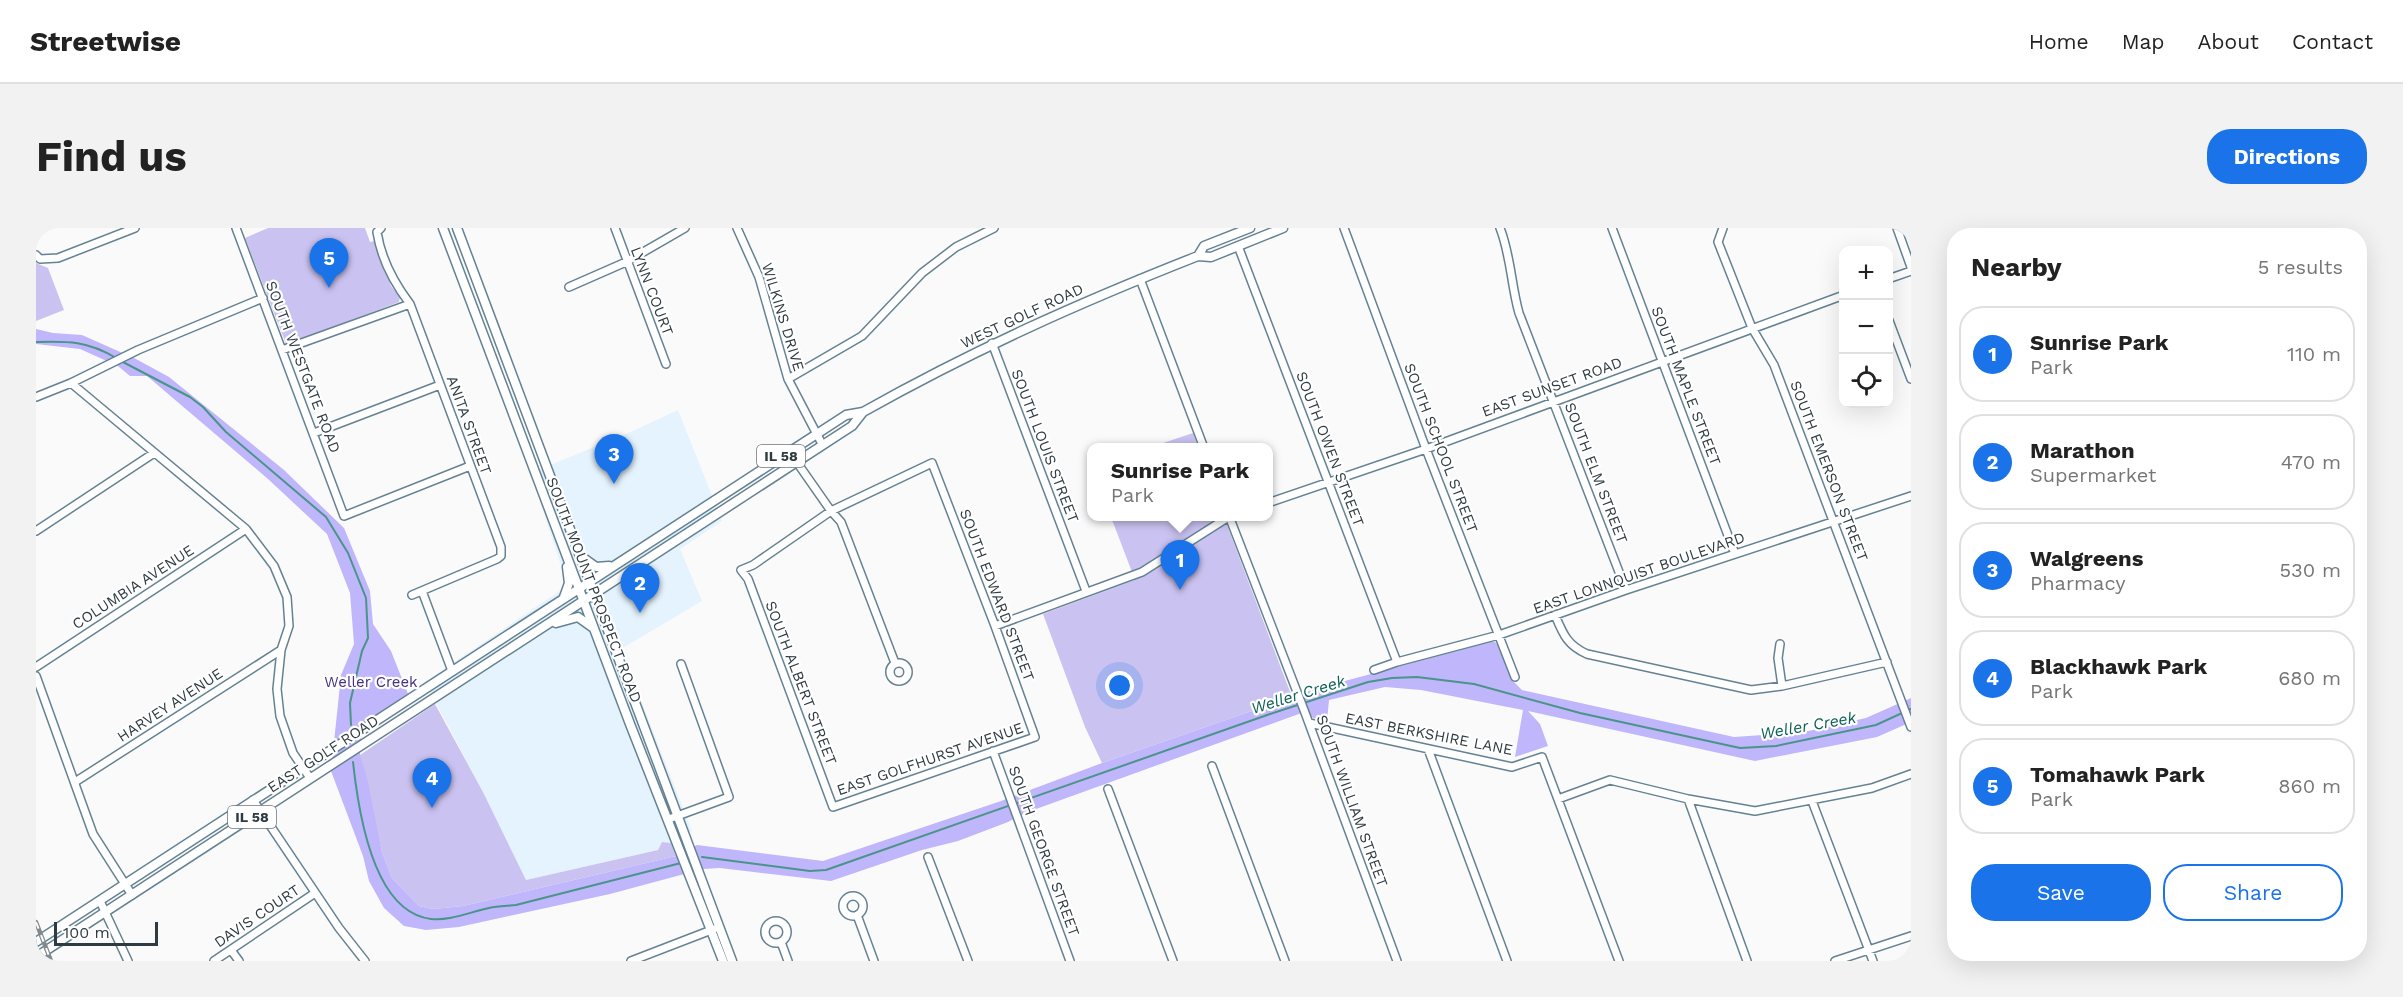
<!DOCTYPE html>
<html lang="en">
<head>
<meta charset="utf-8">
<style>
  body { margin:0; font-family:"Work Sans",sans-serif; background:#f2f2f2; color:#222 }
  .controls { position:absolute; right:18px; top:18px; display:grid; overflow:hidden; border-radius:12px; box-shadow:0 6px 24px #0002 }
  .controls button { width:54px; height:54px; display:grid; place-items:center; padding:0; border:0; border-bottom:2px solid #e0e0e0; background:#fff; color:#222; font:30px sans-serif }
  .scale { position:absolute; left:18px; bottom:15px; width:104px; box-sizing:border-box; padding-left:6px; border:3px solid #2e3b42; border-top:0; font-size:16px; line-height:21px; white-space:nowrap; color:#2e3b42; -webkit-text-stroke:4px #fff; paint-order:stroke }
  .you { position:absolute; left:1084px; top:458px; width:21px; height:21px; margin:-15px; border:4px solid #fff; border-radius:50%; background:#1a73e8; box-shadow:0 0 0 9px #1a73e833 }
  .badge { display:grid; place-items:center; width:39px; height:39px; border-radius:50%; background:#1a73e8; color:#fff; font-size:20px; font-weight:700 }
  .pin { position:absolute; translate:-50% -50px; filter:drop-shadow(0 2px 3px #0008) }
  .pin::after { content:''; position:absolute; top:32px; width:21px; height:18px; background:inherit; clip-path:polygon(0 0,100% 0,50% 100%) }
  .popup { position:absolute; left:1051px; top:215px; width:186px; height:78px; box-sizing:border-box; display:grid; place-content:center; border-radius:12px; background:#fff; filter:drop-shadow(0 2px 4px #0005); font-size:20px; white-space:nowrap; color:#767676 }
  .popup b { font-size:22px; color:#222 }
  .popup::after { content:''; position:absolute; left:50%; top:100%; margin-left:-12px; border:12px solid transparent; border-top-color:#fff }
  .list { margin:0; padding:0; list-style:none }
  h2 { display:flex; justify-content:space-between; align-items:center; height:78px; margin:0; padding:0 24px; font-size:26px }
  h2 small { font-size:20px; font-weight:400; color:#767676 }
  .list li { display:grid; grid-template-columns:39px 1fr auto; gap:18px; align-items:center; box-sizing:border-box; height:96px; margin:0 12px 12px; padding:0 12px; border:2px solid #e0e0e0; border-radius:24px }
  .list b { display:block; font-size:22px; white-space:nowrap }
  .list p { margin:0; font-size:20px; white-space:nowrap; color:#767676 }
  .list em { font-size:20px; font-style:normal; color:#767676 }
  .actions { display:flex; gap:12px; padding:18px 24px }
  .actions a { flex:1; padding:14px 0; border:2px solid #1a73e8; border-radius:24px; text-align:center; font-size:21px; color:#1a73e8 }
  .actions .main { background:#1a73e8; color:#fff }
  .icon { flex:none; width:33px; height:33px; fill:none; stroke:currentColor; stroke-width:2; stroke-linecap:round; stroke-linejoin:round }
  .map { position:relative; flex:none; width:1875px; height:733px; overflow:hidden; border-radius:24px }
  header { display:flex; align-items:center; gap:36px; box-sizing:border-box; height:84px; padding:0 30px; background:#fff; border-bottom:2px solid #e0e0e0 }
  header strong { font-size:28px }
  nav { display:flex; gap:33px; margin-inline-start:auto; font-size:21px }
  .intro { display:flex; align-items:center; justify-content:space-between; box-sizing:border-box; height:144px; padding:0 36px }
  h1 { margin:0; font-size:42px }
  .button { padding:15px 27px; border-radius:24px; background:#1a73e8; color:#fff; font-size:21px; font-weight:700 }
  main { display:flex; gap:36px; padding:0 36px }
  aside { flex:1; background:#fff; border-radius:24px; box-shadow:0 6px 24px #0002 }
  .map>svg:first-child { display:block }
</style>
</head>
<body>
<header>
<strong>Streetwise</strong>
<nav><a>Home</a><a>Map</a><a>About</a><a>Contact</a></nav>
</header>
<div class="intro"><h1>Find us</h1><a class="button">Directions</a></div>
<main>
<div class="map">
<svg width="1875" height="733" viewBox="0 0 1875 733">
  <rect width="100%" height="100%" fill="#fafafa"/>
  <!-- built -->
  <path fill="#e4f3fd" d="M642 182 686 293 644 321 666 373 585 421 656 603 635 615 626 614 622 622 490 652 447 564 389 454 528 360 529 350 495 245 597 203Z"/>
  <!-- green -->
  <path fill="#cac3f2" d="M232 0H329L334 14 338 13 355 58 364 69 363 74 255 115 250 116 209 10Z
    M0 35 12 40 28 82 0 93Z
    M1157 205 1162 219H1115Z
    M1075 289H1188L1256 469 1066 535 1049 499 1007 386 1099 352Z
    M399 476 447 564 490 652 622 622 626 614 635 615 640 628 427 678 397 681 383 678 356 650 346 624 324 527Z"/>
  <!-- forest -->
  <path fill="#c0b6fb" d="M0 101 17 105 46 107 100 131 133 149 248 242 308 300 334 363 337 396 355 423 372 466 326 496 324 526 332 554 346 624 356 650 383 678 397 681 427 678 640 628 661 617 787 633 965 573 1066 535 1279 461 1454 414H1459L1462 417 1477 453 1486 462 1698 509 1768 504 1830 490 1875 470V494L1841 509 1719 533 1492 483 1504 496 1512 518 1479 529 1487 482 1385 462 1349 459 1293 472 1291 493 1277 490 1271 483 989 585 972 594 922 613 886 622 795 653 684 640 667 641 574 666 423 699 390 702 368 698 348 680 333 653 327 628 295 543 305 447 318 416 314 365 291 306 232 251 111 148H94L82 138 44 121 0 116Z"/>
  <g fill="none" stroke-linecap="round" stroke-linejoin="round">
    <!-- stream -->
    <path stroke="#4a9489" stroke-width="2" d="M0 114C32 113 52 113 80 130
      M85 133 154 169 167 179 190 204 290 289 312 325 330 370 332 410 326 423 314 475 315 497
      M317 534C322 581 336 684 395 691 414 693 434 684 453 680 462 678 471 678 480 677L645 635
      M666 629 774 643 790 642 1234 486 1332 454 1356 450 1381 449 1438 456 1544 485 1704 520 1740 518 1840 497 1875 481"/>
    <!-- minor casing -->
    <g stroke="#658293" stroke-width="10">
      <path id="minor" d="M200 0 308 288 434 238
        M345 0 341 4C345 30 358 55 374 76L465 319V328L461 331 376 367
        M579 0 630 136
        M701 0 723 49 752 151 786 216
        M1308 0 1390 221 1479 449
        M1464 0C1475 28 1475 57 1483 85L1590 362
        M1576 0 1699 326
        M1687 0 1682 14 1716 100 1738 137 1875 499
        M1861 0 1875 39
        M1202 18 1361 434
        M0 27 4 31 22 30 99 0
        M1104 51 1168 220
        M1852 51 1875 43
        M533 59 590 34 649 0
        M1852 90 1875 151
        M956 115 1050 363
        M246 122 374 76
        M752 151 826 108 886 45 920 19 958 0
        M35 155 210 301 238 338 251 369 253 398 245 422 241 461 244 488 257 525 274 550
        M0 169 35 155 102 122 227 70
        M278 205 404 157
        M753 223 795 283 805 294 859 435
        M896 235 959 398 999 509 797 579 712 351 705 342 717 337 795 283Z
        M1232 275 1390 221 1808 67
        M1193 288 1268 482 1361 733
        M0 303 118 225
        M386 363 416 443
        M1519 387C1527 406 1531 417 1551 426L1715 462 1746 458 1851 434
        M959 398 1106 344 1194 288
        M1744 416 1742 430 1746 458
        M854 444a9 9 0 1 1 18 0a9 9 0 1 1-18 0Z
        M0 439 210 301
        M1338 442 1361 434 1463 407 1590 362 1875 268
        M0 448 57 606 96 667
        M1273 495 1476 539 1506 529 1583 733
        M1392 521 1471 733
        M957 523 1034 733
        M1176 538 1249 733
        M39 554 245 422
        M1072 561 1137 733
        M1522 571 1574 552 1652 571 1719 583 1836 560 1875 546
        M1652 571 1711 733
        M217 572 303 700 329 733
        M1776 573 1837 733
        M633 591 693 569 645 436
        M892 629 932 733
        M807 678a10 10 0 1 1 20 0a10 10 0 1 1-20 0Z
        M64 673 92 733
        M821 687 838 733
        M729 704a11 11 0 1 1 22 0a11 11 0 1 1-22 0Z
        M745 714 752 733
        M195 722 203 733
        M178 733 279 665
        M595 733 678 701
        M1799 733 1875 708"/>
    </g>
    <!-- major casing -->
    <g stroke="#658293" stroke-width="11">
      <path id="major" d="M407 0 594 496 687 733
        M421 0 696 733
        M1162 28 1168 18 1214 0
        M546 329 560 339 573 338
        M528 369 533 355 531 339
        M520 395 542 389 556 399
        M0 714 810 187 827 184C937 122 1045 74 1162 28L1175 29 1247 0
        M0 729 816 198 827 184"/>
    </g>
    <!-- minor -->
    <use href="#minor" stroke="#fff" stroke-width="7"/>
    <!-- major -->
    <use href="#major" stroke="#fff" stroke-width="8"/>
    <!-- rail casing -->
    <g stroke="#828a8e" stroke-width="4.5">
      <path id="rail" d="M0 694 15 733"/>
    </g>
    <!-- rail -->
    <use href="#rail" stroke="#fff" stroke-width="2" stroke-dasharray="7" stroke-linecap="butt"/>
  </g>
  <g text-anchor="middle" stroke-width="4.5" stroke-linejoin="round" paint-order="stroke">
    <!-- shield labels -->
    <g fill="#fff" stroke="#6d767b" stroke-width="1.5">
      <rect x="721" y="217" width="48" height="22" rx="4.5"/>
      <rect x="192" y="578" width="48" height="22" rx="4.5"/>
    </g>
    <g font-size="14" font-weight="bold" fill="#2e3b42">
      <text x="745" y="233">IL 58</text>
      <text x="216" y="594">IL 58</text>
    </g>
    <!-- street labels -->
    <g font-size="15" fill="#2e3b42" stroke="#fff">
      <text transform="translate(616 63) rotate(69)" y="5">LYNN COURT</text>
      <text transform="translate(986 88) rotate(-25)" y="5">WEST GOLF ROAD</text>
      <text transform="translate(747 89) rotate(73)" y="5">WILKINS DRIVE</text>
      <text transform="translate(267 139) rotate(69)" y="5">SOUTH WESTGATE ROAD</text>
      <text transform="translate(1650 158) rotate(69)" y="5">SOUTH MAPLE STREET</text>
      <text transform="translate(1516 159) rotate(-20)" y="5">EAST SUNSET ROAD</text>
      <text transform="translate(433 197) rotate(70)" y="5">ANITA STREET</text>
      <text transform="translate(1009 218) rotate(69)" y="5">SOUTH LOUIS STREET</text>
      <text transform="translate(1405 220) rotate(69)" y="5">SOUTH SCHOOL STREET</text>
      <text transform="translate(1294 221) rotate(69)" y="5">SOUTH OWEN STREET</text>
      <text transform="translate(1793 243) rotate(69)" y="5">SOUTH EMERSON STREET</text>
      <text transform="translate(1560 245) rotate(69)" y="5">SOUTH ELM STREET</text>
      <text transform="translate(1603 345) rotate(-19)" y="5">EAST LONNQUIST BOULEVARD</text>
      <text transform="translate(97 359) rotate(-33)" y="5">COLUMBIA AVENUE</text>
      <text transform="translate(558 362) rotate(69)" y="5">SOUTH MOUNT PROSPECT ROAD</text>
      <text transform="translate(961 367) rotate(69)" y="5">SOUTH EDWARD STREET</text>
      <text transform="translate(765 455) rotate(69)" y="5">SOUTH ALBERT STREET</text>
      <text transform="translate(134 477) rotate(-33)" y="5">HARVEY AVENUE</text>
      <text transform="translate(1393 506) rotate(11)" y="5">EAST BERKSHIRE LANE</text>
      <text transform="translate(287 526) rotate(-33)" y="5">EAST GOLF ROAD</text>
      <text transform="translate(894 531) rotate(-19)" y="5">EAST GOLFHURST AVENUE</text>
      <text transform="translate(1316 573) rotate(70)" y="5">SOUTH WILLIAM STREET</text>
      <text transform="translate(1008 623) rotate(70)" y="5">SOUTH GEORGE STREET</text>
      <text transform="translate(221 688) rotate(-34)" y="5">DAVIS COURT</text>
    </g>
    <!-- park labels -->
    <g font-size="15" fill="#44307f" stroke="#fff">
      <text x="335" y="459">Weller Creek</text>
    </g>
    <!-- water labels -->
    <g font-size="16" font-style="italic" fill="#0c6154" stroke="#fff">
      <text transform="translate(1262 466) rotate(-17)" y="6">Weller Creek</text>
      <text transform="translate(1772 497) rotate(-10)" y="6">Weller Creek</text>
    </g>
  </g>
</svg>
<div class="controls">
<button>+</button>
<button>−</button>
<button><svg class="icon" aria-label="locate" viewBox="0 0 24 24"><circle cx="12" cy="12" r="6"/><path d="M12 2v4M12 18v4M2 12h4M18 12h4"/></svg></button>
</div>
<div class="scale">100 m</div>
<div class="you"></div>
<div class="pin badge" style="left:1144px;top:362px">1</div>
<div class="popup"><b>Sunrise Park</b>Park</div>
<div class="pin badge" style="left:604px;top:385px">2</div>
<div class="pin badge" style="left:578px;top:256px">3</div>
<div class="pin badge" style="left:396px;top:580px">4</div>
<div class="pin badge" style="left:293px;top:60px">5</div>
</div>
<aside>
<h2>Nearby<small>5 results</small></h2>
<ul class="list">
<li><span class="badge">1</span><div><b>Sunrise Park</b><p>Park</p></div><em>110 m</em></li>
<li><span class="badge">2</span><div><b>Marathon</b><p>Supermarket</p></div><em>470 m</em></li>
<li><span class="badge">3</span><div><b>Walgreens</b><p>Pharmacy</p></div><em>530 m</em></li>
<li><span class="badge">4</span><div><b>Blackhawk Park</b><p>Park</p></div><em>680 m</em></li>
<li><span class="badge">5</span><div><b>Tomahawk Park</b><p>Park</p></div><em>860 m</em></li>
</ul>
<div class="actions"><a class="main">Save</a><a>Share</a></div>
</aside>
</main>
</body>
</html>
